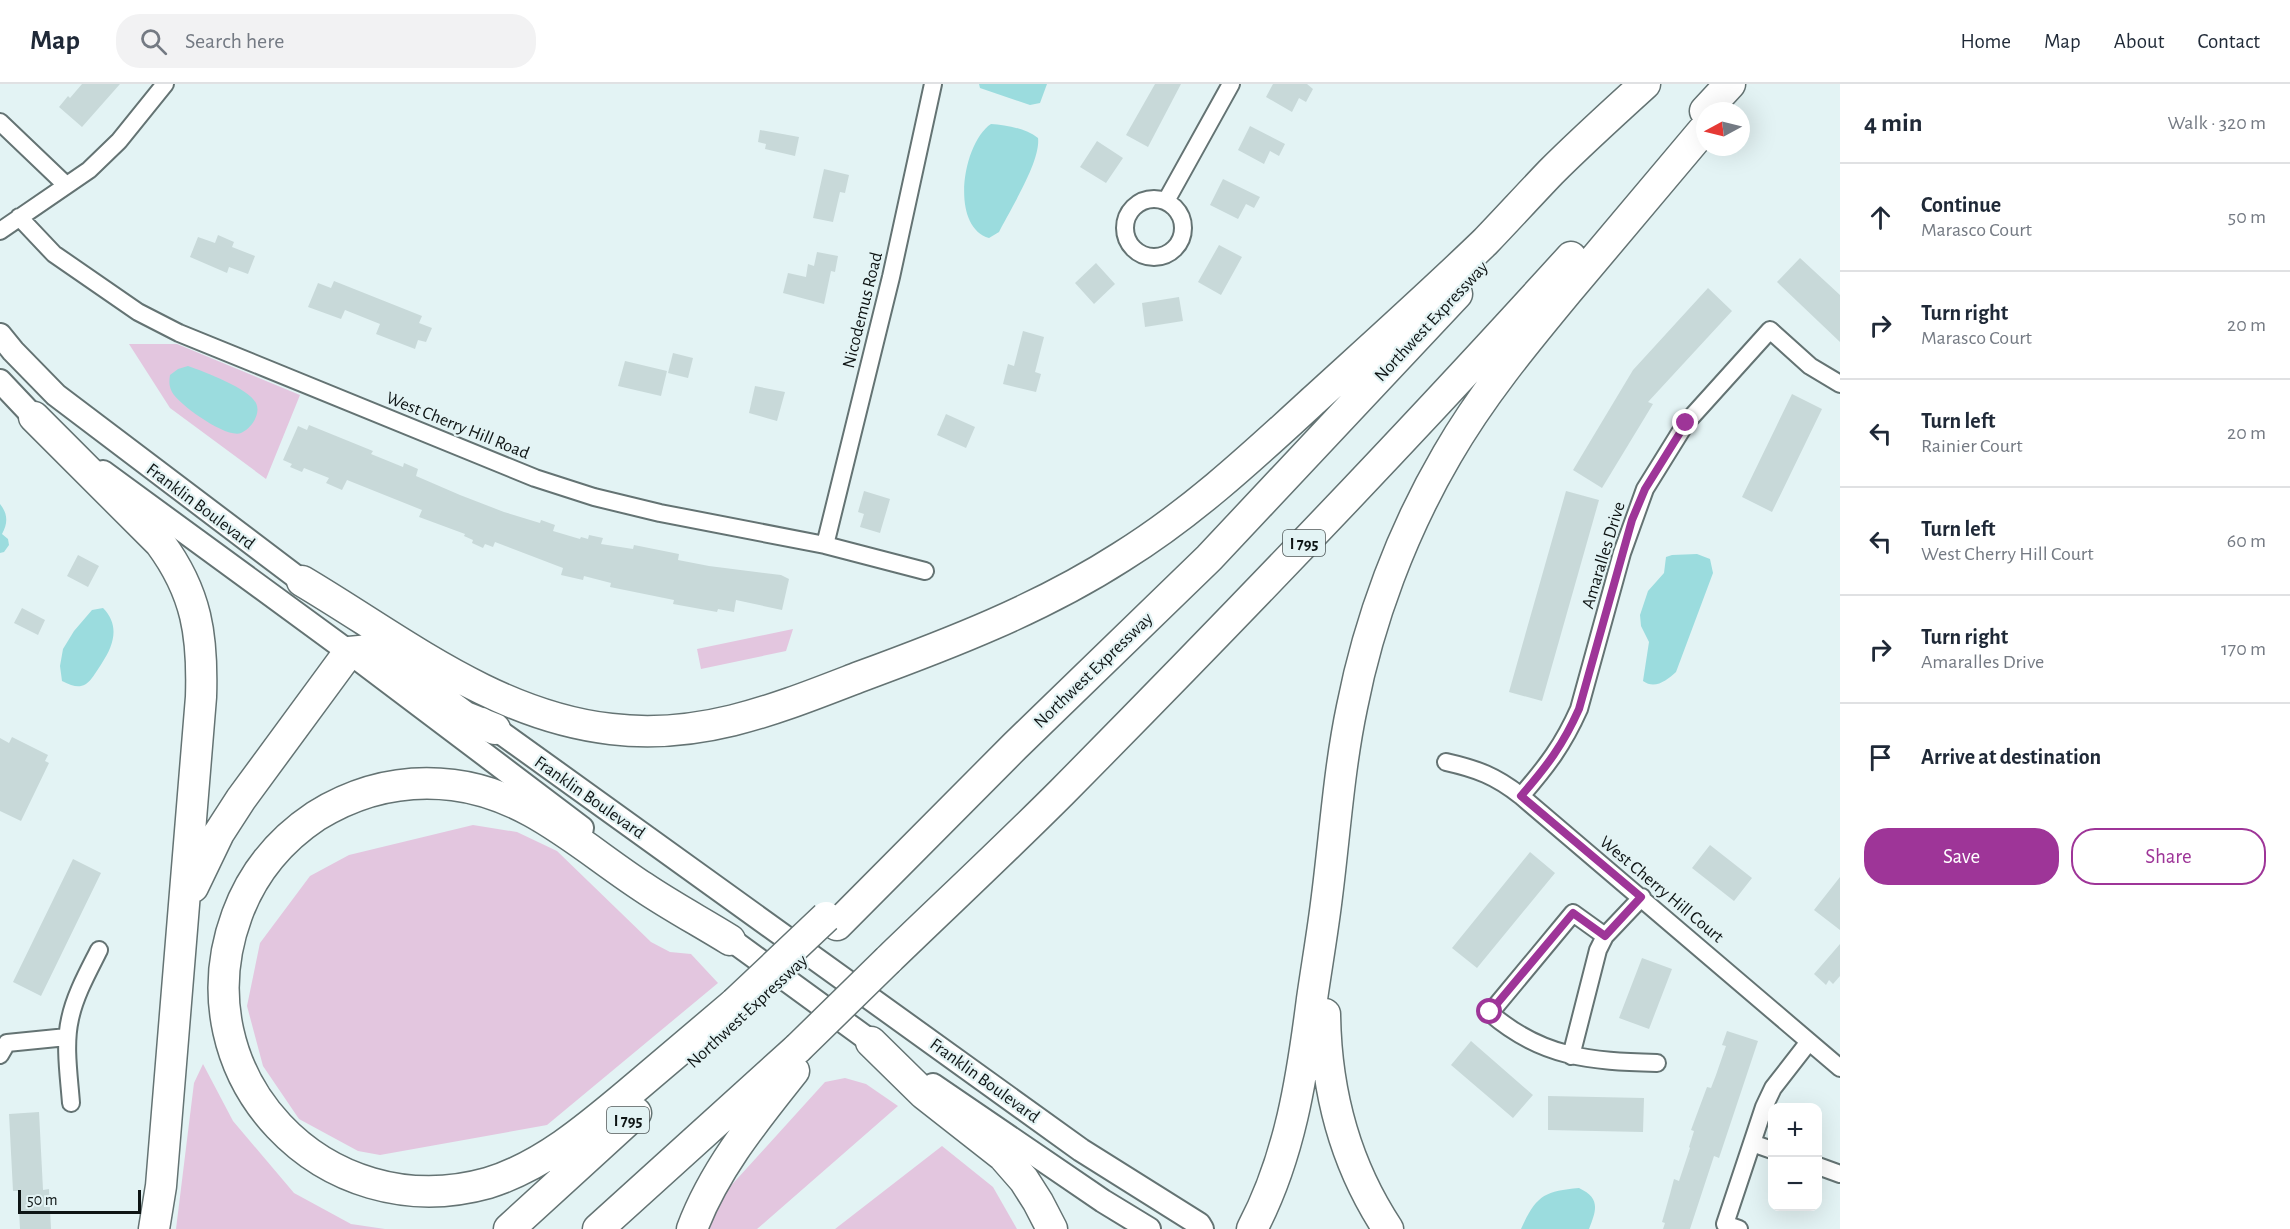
<!DOCTYPE html>
<html lang="en">
<head>
<meta charset="utf-8">
<style>
  body { margin:0; font-family:"Alegreya Sans",sans-serif; background:#f2f2f3; color:#1f2937 }
  .controls { position:absolute; right:18px; bottom:18px; display:grid; overflow:hidden; border-radius:12px; box-shadow:0 6px 24px #0002 }
  .controls button { width:54px; height:54px; display:grid; place-items:center; padding:0; border:0; border-bottom:2px solid #e0e1e3; background:#fff; color:#1f2937; font:30px sans-serif }
  .compass { position:absolute; left:1696px; top:18px; width:54px; height:54px; border-radius:50%; background:#fff; box-shadow:0 6px 24px #0002; rotate:263deg }
  .scale { position:absolute; left:18px; bottom:15px; width:123px; box-sizing:border-box; padding-left:6px; border:3px solid #0e1414; border-top:0; font-size:16px; line-height:21px; white-space:nowrap; color:#0e1414; -webkit-text-stroke:4px #e3f3f4; paint-order:stroke }
  .stop { position:absolute; width:18px; height:18px; margin:-14px; border:4px solid #9e3598; border-radius:50%; background:#fff }
  .stop.end { background:#9e3598; border-color:#fff; box-shadow:0 2px 6px #0008 }
  .list { margin:0; padding:0; list-style:none }
  h2 { display:flex; justify-content:space-between; align-items:center; height:78px; margin:0; padding:0 24px; font-size:26px }
  h2 small { font-size:20px; font-weight:400; color:#747a83 }
  .list li { display:grid; grid-template-columns:39px 1fr auto; gap:18px; align-items:center; box-sizing:border-box; height:108px; padding:0 24px; border-top:2px solid #e0e1e3 }
  .list b { display:block; font-size:22px; white-space:nowrap }
  .list p { margin:0; font-size:20px; white-space:nowrap; color:#747a83 }
  .list em { font-size:20px; font-style:normal; color:#747a83 }
  .actions { display:flex; gap:12px; padding:18px 24px }
  .actions a { flex:1; padding:14px 0; border:2px solid #9e3598; border-radius:24px; text-align:center; font-size:21px; color:#9e3598 }
  .actions .main { background:#9e3598; color:#fff }
  .icon { flex:none; width:33px; height:33px; fill:none; stroke:currentColor; stroke-width:2; stroke-linecap:round; stroke-linejoin:round }
  .map { position:relative; flex:none; width:1840px; height:1145px; overflow:hidden }
  header { display:flex; align-items:center; gap:36px; box-sizing:border-box; height:84px; padding:0 30px; background:#fff; border-bottom:2px solid #e0e1e3 }
  header strong { font-size:28px }
  nav { display:flex; gap:33px; margin-inline-start:auto; font-size:21px }
  .search { width:420px; height:54px; background:#f2f2f3; display:flex; align-items:center; gap:15px; box-sizing:border-box; padding:0 21px; border-radius:24px; color:#747a83; font-size:22px }
  main { display:flex }
  aside { flex:1; background:#fff }
  .map>svg:first-child { display:block }
</style>
</head>
<body>
<header>
<strong>Map</strong>
<div class="search"><svg class="icon" aria-label="search" viewBox="0 0 24 24"><circle cx="10" cy="10" r="6"/><path d="M15 15l6 6"/></svg>Search here</div>
<nav><a>Home</a><a>Map</a><a>About</a><a>Contact</a></nav>
</header>
<main>
<div class="map">
<svg width="1840" height="1145" viewBox="0 0 1840 1145">
  <rect width="100%" height="100%" fill="#e3f3f4"/>
  <!-- green -->
  <path fill="#e3c6df" d="M129 260H177L300 311 266 395 170 324Z
    M793 545 786 567 701 585 697 565Z
    M473 741 517 748 557 767 651 858 670 868 691 870 718 899 547 1041 380 1071 358 1067 299 1035 263 982 247 922 260 859 310 792 349 771Z
    M203 980 233 1037 294 1109 351 1140 385 1145H176L194 999Z
    M845 994 866 1000 898 1022 757 1145H708L727 1106 825 998Z
    M942 1062 993 1103 1017 1145H835Z"/>
  <!-- water -->
  <path fill="#9bdcde" d="M979 0H1047L1040 19 1030 21 980 4Z
    M991 40C1006 41 1025 44 1038 54 1041 77 1010 126 999 148L989 154C949 142 963 58 991 40Z
    M188 282C205 288 248 304 256 319 259 326 257 331 254 337 252 341 246 347 241 349 227 355 179 321 172 308 169 302 169 298 170 291L178 285Z
    M0 420C8 430 8 439 2 450L8 455 9 461 4 468 0 469Z
    M1697 470 1710 475 1713 489 1676 588C1667 596 1655 606 1643 597L1649 558 1641 542 1640 531 1648 507 1664 489 1666 473 1672 471Z
    M103 524C120 541 114 561 102 579 90 597 86 610 62 597L60 582 63 565 74 547 92 526Z
    M1579 1104C1600 1114 1597 1125 1589 1145H1521C1536 1112 1544 1107 1579 1104Z"/>
  <!-- building -->
  <path fill="#c8d9d9" d="M82 0H120L82 43 59 23 68 12 70 14Z
    M1155 0H1181L1148 63 1126 51Z
    M1273 0H1307L1313 5 1306 18 1299 14 1292 28 1266 13Z
    M1250 42 1285 60 1279 72 1270 67 1264 80 1238 66Z
    M760 46 799 53 795 72 765 65 766 60 758 58Z
    M1097 57 1123 74 1106 99 1080 83Z
    M824 85 849 91 845 109 840 108 833 138 813 134Z
    M1223 95 1260 113 1254 124 1246 120 1238 135 1210 121Z
    M218 151 234 158 232 163 255 172 248 190 229 183 227 189 190 173 198 153 215 159Z
    M1219 161 1242 173 1221 211 1198 198Z
    M817 168 838 172 835 188 831 187 824 220 783 209 788 189 806 193 808 180 814 182Z
    M1800 174 1840 211V258L1777 198Z
    M1096 179 1115 200 1094 220 1075 199Z
    M334 197 422 232 419 239 432 244 426 258 418 256 415 265 376 250 380 240 345 226 341 235 308 223 318 199 331 204Z
    M1708 204 1732 227 1648 318 1653 320 1602 404 1573 386 1633 286Z
    M1179 213 1183 237 1145 243 1142 219Z
    M1023 247 1044 253 1035 288 1041 290 1036 308 1003 300 1008 280 1014 282Z
    M673 269 693 274 688 294 668 289Z
    M625 277 667 287 661 312 618 302Z
    M755 302 785 308 777 337 749 329Z
    M1792 310 1822 325 1772 428 1742 413Z
    M946 330 975 343 966 364 937 351Z
    M309 341 373 367 371 370 403 383 404 379 418 385 416 392 460 411 504 428 540 439 541 436 555 441 553 447 580 455 581 453 588 455 589 451 603 454 601 460 633 465 634 461 679 470 678 476 709 482 781 491 789 495 782 526 736 516 734 528 718 525 717 528 673 520 674 516 610 503 611 499 584 492 583 496 561 491 563 484 495 458 493 463 485 460 483 464 472 459 473 456 464 452 465 450 419 433 422 426 347 396 342 406 326 399 329 394 304 384 302 388 290 383 292 380 283 376 298 342 307 346Z
    M864 407 890 415 880 449 860 443 864 430 858 428Z
    M1566 407 1599 416 1542 617 1509 608Z
    M78 471 99 482 88 503 67 492Z
    M22 524 45 536 38 551 14 539Z
    M12 653 48 671 45 677 49 679 21 737 0 727V654L9 659Z
    M1710 761 1752 794 1734 817 1692 784Z
    M1530 768 1555 789 1477 884 1452 864Z
    M73 775 101 789 41 912 13 898Z
    M1840 793V846L1814 826Z
    M1840 860V892L1833 900 1829 896 1826 901 1814 890Z
    M1642 874 1672 885 1649 945 1619 934Z
    M1727 947 1758 957 1719 1074 1714 1072 1690 1145H1663L1665 1139 1662 1138 1670 1110 1674 1095 1679 1097 1690 1064 1689 1063 1694 1047 1691 1046 1707 1003 1711 1004 1716 991 1726 962 1722 961Z
    M1471 957 1533 1011 1513 1034 1451 981Z
    M1548 1012 1644 1014 1643 1048 1548 1046Z
    M39 1028 43 1106 49 1105 51 1145H20L18 1107H13L9 1030Z"/>
  <g fill="none" stroke-linecap="round" stroke-linejoin="round">
    <!-- street casing -->
    <g stroke="#647373" stroke-width="20">
      <path id="street" d="M0 38 66 101
        M1125 144a29 29 0 1 1 58 0a29 29 0 1 1-58 0Z
        M1166 117 1231 0
        M19 133 54 170 138 228 179 249 248 277 535 394 594 413 660 429 825 461 925 487
        M0 147 89 86 119 57 165 0
        M825 461 891 193 933 0
        M1446 678C1477 685 1496 692 1521 712L1840 984
        M1521 712C1547 682 1563 661 1579 625L1622 469 1645 405 1686 339 1770 246 1810 282 1840 300
        M1605 852 1573 829 1490 929C1542 974 1590 977 1657 979
        M0 971 7 959 67 953
        M1571 972 1598 866 1605 852 1642 813
        M71 1019C69 992 64 961 70 935 75 911 88 888 99 866
        M1752 1059 1772 1066
        M1818 1082 1840 1090
        M1739 1145 1725 1140 1764 1023 1773 1004 1808 959"/>
    </g>
    <!-- secondary casing -->
    <g stroke="#647373" stroke-width="26">
      <path id="secondary" d="M0 251 13 267 56 311 315 507
        M0 297 34 333 47 343
        M103 388 349 568 582 744
        M482 635 1081 1066 1199 1140 1202 1145
        M719 847 884 967
        M933 1001 1103 1117 1149 1145"/>
    </g>
    <!-- highway casing -->
    <g stroke="#647373" stroke-width="33">
      <path id="highway" d="M1705 27 1730 0
        M34 333 160 459C197 509 203 552 201 613L161 1102 154 1145
        M302 497C400 555 494 632 611 645 701 656 776 625 859 593 949 560 1040 525 1121 473 1192 429 1253 372 1314 316 1371 264 1429 212 1485 158 1507 135 1529 111 1551 88 1581 58 1613 29 1645 0
        M193 803 219 749 241 715 349 568 370 566 382 572 465 633 495 645
        M837 841 1015 662 1209 474 1457 210
        M730 856C701 838 671 822 643 803 582 763 528 710 453 701 404 695 358 706 316 732 280 756 252 790 237 831 178 991 324 1145 488 1099 544 1082 592 1040 636 1003 669 975 702 947 735 919
        M888 876C946 820 1005 765 1062 708 1235 533 1406 355 1571 173
        M1325 930C1326 1007 1345 1080 1388 1145
        M871 958 924 1010 1003 1072 1024 1096 1038 1118 1052 1145
        M509 1145 636 1029
        M598 1145 798 964
        M692 1145C714 1086 755 1036 794 987
        M1252 1145C1290 1073 1302 994 1312 915 1317 880 1323 846 1327 812 1335 749 1339 685 1352 623 1369 536 1402 448 1447 371 1481 312 1524 260 1567 208 1613 153 1659 98 1705 44"/>
    </g>
    <!-- street -->
    <use href="#street" stroke="#fff" stroke-width="16"/>
    <!-- secondary -->
    <use href="#secondary" stroke="#fff" stroke-width="22"/>
    <!-- highway -->
    <use href="#highway" stroke="#fff" stroke-width="30"/>
    <!-- highway-bridge casing -->
    <g stroke="#647373" stroke-width="33" stroke-linecap="butt">
      <path id="highway-bridge" d="M735 919 826 833
        M798 964 888 876"/>
    </g>
    <!-- highway-bridge -->
    <use href="#highway-bridge" stroke="#fff" stroke-width="30"/>
  </g>
  <g fill="none" stroke-linecap="round" stroke-linejoin="round">
    <!-- route -->
    <path stroke="#9e3598" stroke-width="8" d="M1490 928 1573 829 1605 852 1641 813 1521 712C1547 682 1563 661 1579 625L1632 436 1645 405 1686 339"/>
  </g>
  <g text-anchor="middle" stroke-width="4.5" stroke-linejoin="round" paint-order="stroke">
    <!-- shield labels -->
    <g fill="#e3f3f4" stroke="#4e5757" stroke-width="1.5">
      <rect x="1283" y="446" width="42" height="26" rx="4.5"/>
      <rect x="607" y="1023" width="42" height="26" rx="4.5"/>
    </g>
    <g font-size="16" font-weight="bold" fill="#0e1414">
      <text x="1304" y="465">I 795</text>
      <text x="628" y="1042">I 795</text>
    </g>
    <!-- street labels -->
    <g font-size="18" fill="#0e1414" stroke="#e3f3f4">
      <text transform="translate(862 226) rotate(-76)" y="6">Nicodemus Road</text>
      <text transform="translate(1431 237) rotate(-47)" y="6">Northwest Expressway</text>
      <text transform="translate(458 341) rotate(22)" y="6">West Cherry Hill Road</text>
      <text transform="translate(201 422) rotate(37)" y="6">Franklin Boulevard</text>
      <text transform="translate(1603 471) rotate(-73)" y="6">Amaralles Drive</text>
      <text transform="translate(1093 586) rotate(-44)" y="6">Northwest Expressway</text>
      <text transform="translate(590 713) rotate(35)" y="6">Franklin Boulevard</text>
      <text transform="translate(1662 805) rotate(40)" y="6">West Cherry Hill Court</text>
      <text transform="translate(747 927) rotate(-43)" y="6">Northwest Expressway</text>
      <text transform="translate(985 996) rotate(36)" y="6">Franklin Boulevard</text>
    </g>
  </g>
</svg>
<div class="controls">
<button>+</button>
<button>−</button>
</div>
<svg class="compass" viewBox="-18 -18 36 36"><path d="M0-13l5 13h-10z" fill="#e53935"/><path d="M0 13l5-13h-10z" fill="#747a83"/></svg>
<div class="scale">50 m</div>
<div class="stop" style="left:1490px;top:928px"></div>
<div class="stop end" style="left:1686px;top:339px"></div>
</div>
<aside>
<h2>4 min<small>Walk · 320 m</small></h2>
<ul class="list">
<li><svg class="icon" aria-label="ahead" viewBox="0 0 24 24"><path d="M12 20V5M6 11l6-6 6 6"/></svg><div><b>Continue</b><p>Marasco Court</p></div><em>50 m</em></li>
<li><svg class="icon" aria-label="right" viewBox="0 0 24 24"><path d="M7 20v-9h11M14 6l5 5-5 5"/></svg><div><b>Turn right</b><p>Marasco Court</p></div><em>20 m</em></li>
<li><svg class="icon" aria-label="left" viewBox="0 0 24 24"><path d="M17 20v-9H6M10 6l-5 5 5 5"/></svg><div><b>Turn left</b><p>Rainier Court</p></div><em>20 m</em></li>
<li><svg class="icon" aria-label="left" viewBox="0 0 24 24"><path d="M17 20v-9H6M10 6l-5 5 5 5"/></svg><div><b>Turn left</b><p>West Cherry Hill Court</p></div><em>60 m</em></li>
<li><svg class="icon" aria-label="right" viewBox="0 0 24 24"><path d="M7 20v-9h11M14 6l5 5-5 5"/></svg><div><b>Turn right</b><p>Amaralles Drive</p></div><em>170 m</em></li>
<li><svg class="icon" aria-label="arrive" viewBox="0 0 24 24"><path d="M6 21V4h12l-3 4 3 4H6"/></svg><div><b>Arrive at destination</b></div></li>
</ul>
<div class="actions"><a class="main">Save</a><a>Share</a></div>
</aside>
</main>
</body>
</html>
